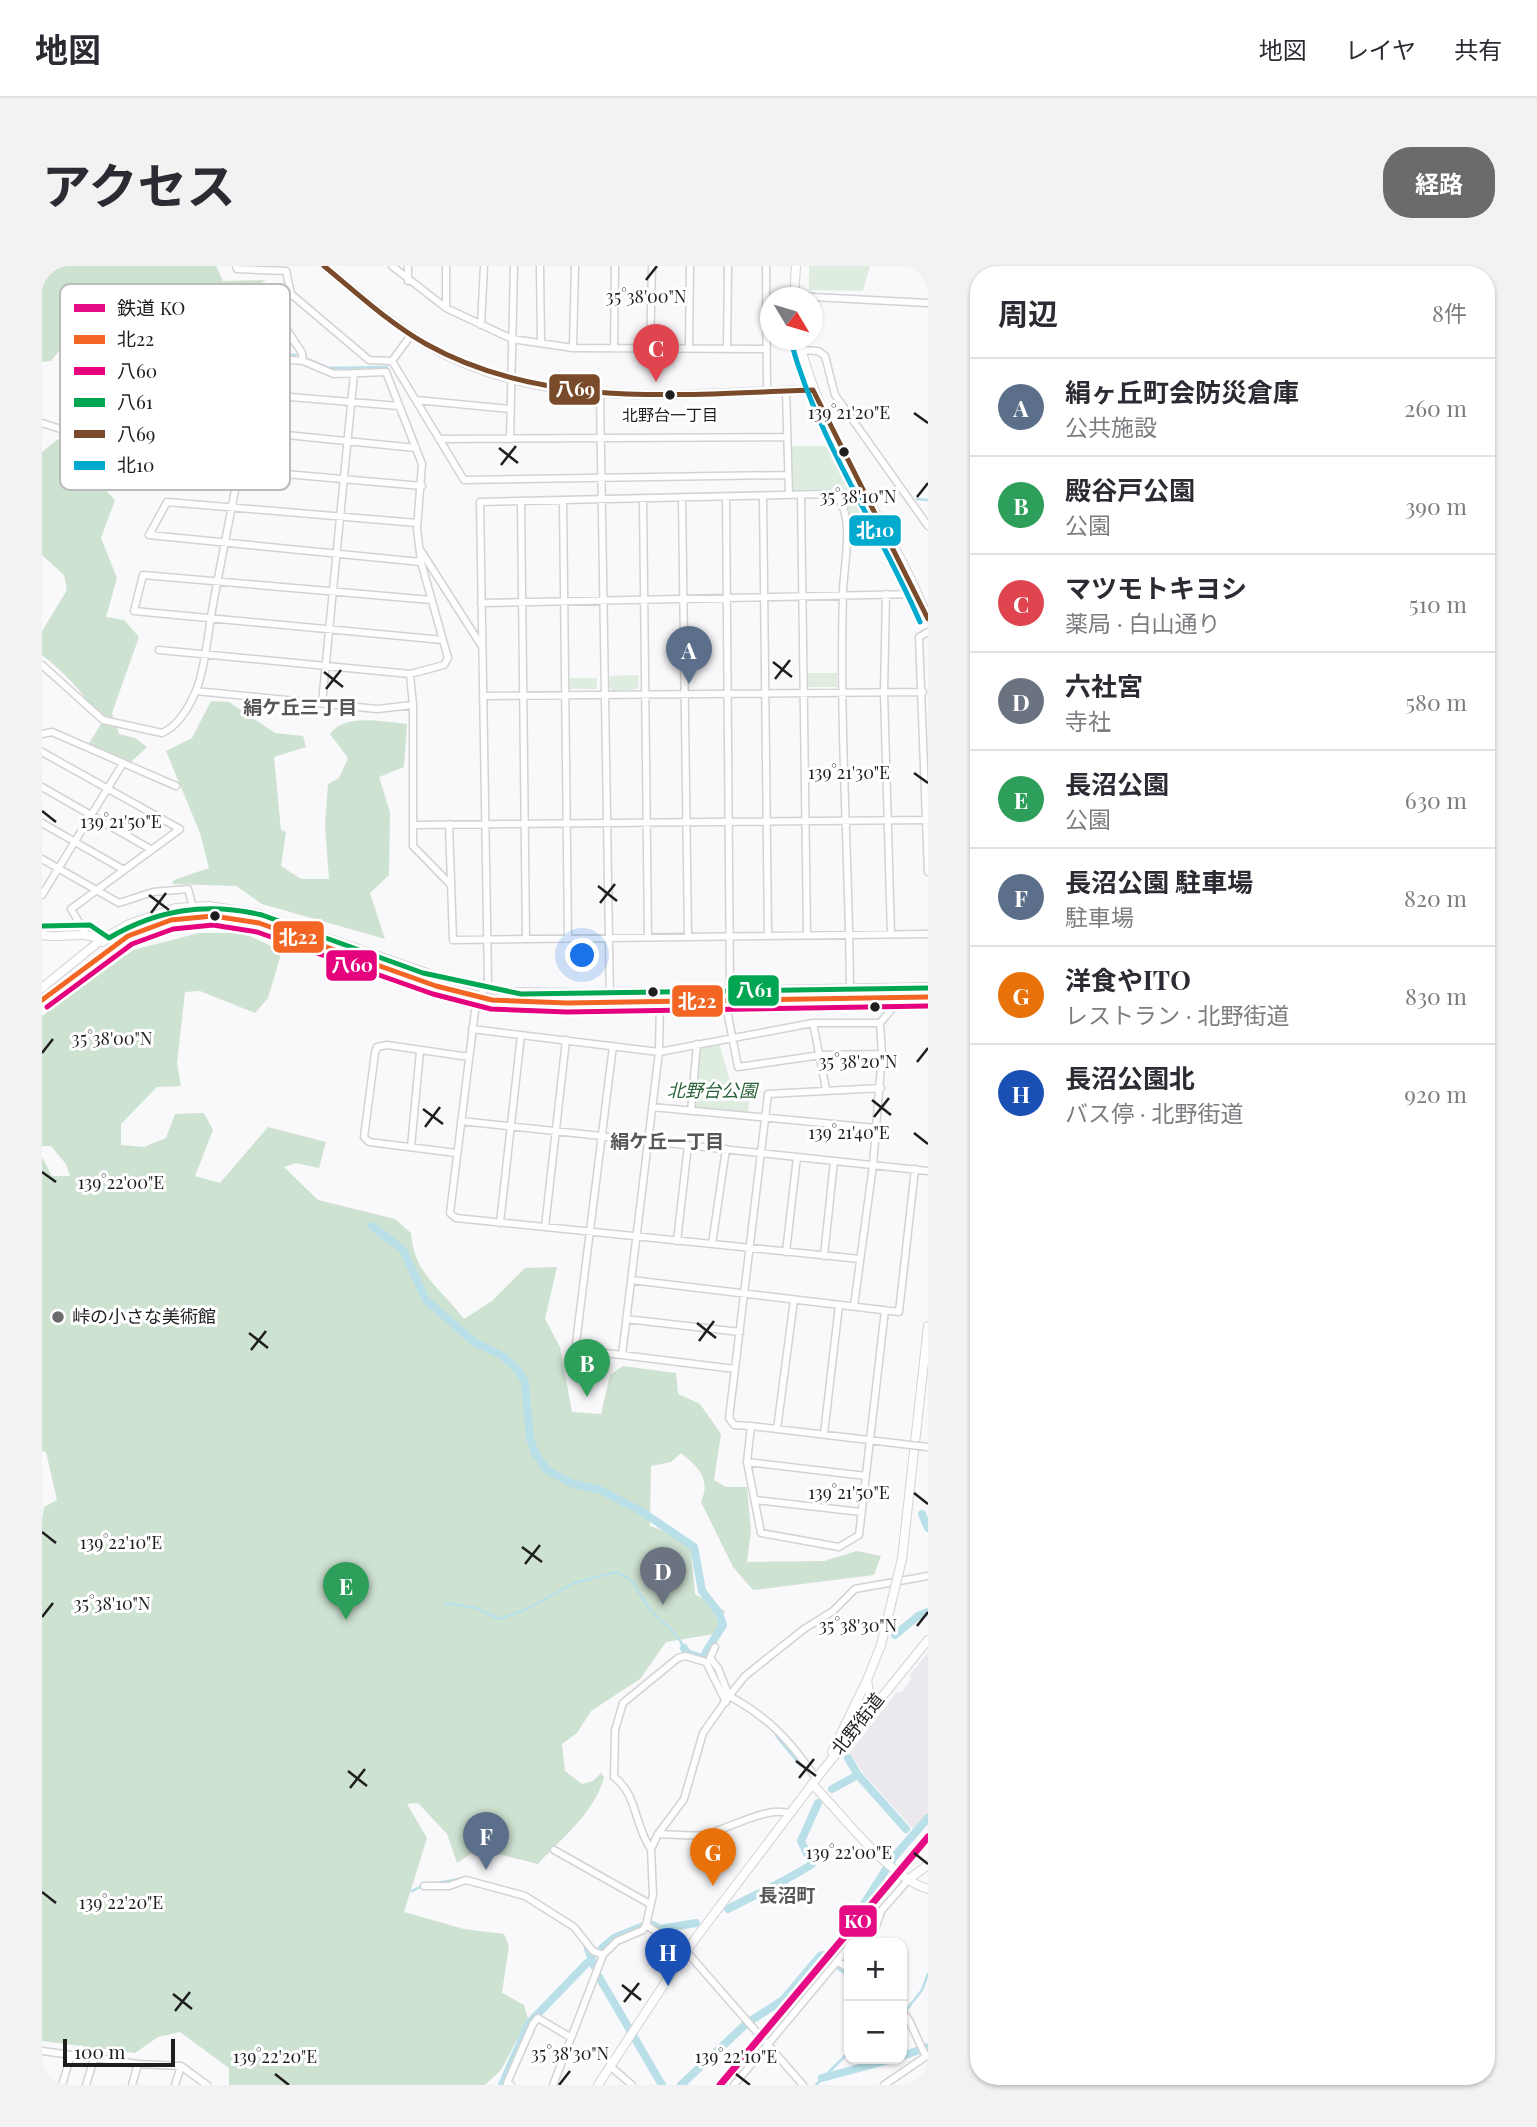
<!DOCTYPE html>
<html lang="ja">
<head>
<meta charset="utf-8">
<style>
  body { margin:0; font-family:"Playfair Display","Noto Sans JP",serif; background:#f2f2f3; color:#2b2b33 }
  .controls { position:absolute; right:21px; bottom:21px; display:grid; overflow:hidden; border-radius:14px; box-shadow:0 2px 5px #0004 }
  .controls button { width:63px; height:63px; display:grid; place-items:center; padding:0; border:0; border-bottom:2px solid #e1e1e2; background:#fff; color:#2b2b33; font:35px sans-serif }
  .compass { position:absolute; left:718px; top:21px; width:63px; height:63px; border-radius:50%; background:#fff; box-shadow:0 2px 5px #0004; rotate:128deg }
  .scale { position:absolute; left:21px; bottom:18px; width:112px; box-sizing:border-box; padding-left:7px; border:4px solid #1e1e1f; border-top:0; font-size:19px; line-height:24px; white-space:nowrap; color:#1e1e1f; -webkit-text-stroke:5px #fff; paint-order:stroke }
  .you { position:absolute; left:541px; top:690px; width:24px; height:24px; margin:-18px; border:5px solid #fff; border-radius:50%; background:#1a73e8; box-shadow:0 0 0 10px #1a73e833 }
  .badge { display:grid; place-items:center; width:46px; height:46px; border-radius:50%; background:#6b6a6c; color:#fff; font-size:23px; font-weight:700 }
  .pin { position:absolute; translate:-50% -58px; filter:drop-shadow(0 2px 4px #0008) }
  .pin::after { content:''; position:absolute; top:37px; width:24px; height:21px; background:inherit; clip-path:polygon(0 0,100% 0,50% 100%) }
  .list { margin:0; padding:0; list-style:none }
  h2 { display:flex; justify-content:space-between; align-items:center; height:91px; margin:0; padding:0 28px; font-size:30px }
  h2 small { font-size:23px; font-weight:400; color:#7c7c81 }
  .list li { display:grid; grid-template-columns:46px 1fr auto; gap:21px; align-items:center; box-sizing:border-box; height:98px; padding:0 28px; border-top:2px solid #e1e1e2 }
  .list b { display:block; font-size:26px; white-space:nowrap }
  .list p { margin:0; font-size:23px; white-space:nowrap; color:#7c7c81 }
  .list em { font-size:23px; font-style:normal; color:#7c7c81 }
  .map { position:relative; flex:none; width:886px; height:1819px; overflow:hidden; border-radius:28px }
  header { display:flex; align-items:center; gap:42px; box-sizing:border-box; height:98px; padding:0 35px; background:#fff; border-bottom:2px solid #e1e1e2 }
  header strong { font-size:33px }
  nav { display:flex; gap:38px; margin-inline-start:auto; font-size:24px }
  .intro { display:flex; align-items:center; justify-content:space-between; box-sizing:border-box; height:168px; padding:0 42px }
  h1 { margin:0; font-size:49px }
  .button { padding:18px 32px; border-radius:28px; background:#6b6a6c; color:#fff; font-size:24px; font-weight:700 }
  main { display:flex; gap:42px; padding:0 42px }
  aside { flex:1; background:#fff; border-radius:28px; box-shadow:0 2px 5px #0004 }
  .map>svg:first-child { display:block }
</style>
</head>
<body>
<header>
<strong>地図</strong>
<nav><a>地図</a><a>レイヤ</a><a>共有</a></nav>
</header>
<div class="intro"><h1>アクセス</h1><a class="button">経路</a></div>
<main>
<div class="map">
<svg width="886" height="1819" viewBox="0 0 886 1819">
  <rect width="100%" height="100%" fill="#f9f8fa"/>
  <!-- built -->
  <path fill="#ebe8ee" d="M886 1387V1549L873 1565 822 1508 808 1487 854 1427 860 1426 869 1413 868 1408Z"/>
  <!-- green -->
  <path fill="#deede0" d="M767 0H828L821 25 767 24Z
    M746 180H785L831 264 825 268 815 249 805 248 801 235 794 227 748 228Z
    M765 407H795V421H765Z
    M597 409 596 423 571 425 567 421 568 410Z
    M526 412H555V423H526Z
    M676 774 690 821 708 818 706 849 649 845 655 778Z"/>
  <!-- forest -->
  <path fill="#cee2d1" d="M0 0H174L181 15 224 14 170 47 157 39 120 58 102 35 73 59 85 74 60 86 35 63 9 95 0 96Z
    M16 173 73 234 59 272 75 312 64 351 82 354 97 371 70 447 77 468 93 472 105 481 88 497 46 479 59 458C44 428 26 410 0 389V365L25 324 22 309 0 289V186Z
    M169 435 187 436 233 467 261 470 264 481 232 491 239 564 244 566 239 600 259 613H287L283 559 286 518 297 512 306 492 288 468C303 447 342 456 365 458L362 501 337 511 348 546 347 609 328 627 343 673 220 638 194 620 130 618 132 614 167 602 158 567 124 485 150 472Z
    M157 667H201L240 685 226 732 213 747 158 725 143 726 135 797 139 820 115 821 79 858V879L102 881 124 872 133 848 162 847 171 864 153 910 178 917 226 861 284 876 277 902 254 897 242 901 276 934 353 953 369 967C372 1009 400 1023 422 1053L450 1035 483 1002 515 1001 503 1053 518 1081 530 1146 559 1148 568 1109 581 1100 634 1107 636 1128 658 1138 679 1168 672 1214 684 1221H705L709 1265 705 1296 782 1295 815 1285 839 1290 832 1309 711 1324 691 1301 659 1236C669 1213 657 1202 639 1187L629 1196 609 1200 608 1260 648 1274 653 1328 683 1345 672 1368 624 1376 598 1413 549 1445 535 1467 520 1478 523 1505 540 1518 551 1515 559 1507 562 1511C554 1545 519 1573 496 1598L436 1583 415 1597 405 1568 376 1537 365 1538 385 1572 362 1646 422 1663 462 1668 467 1680 460 1727 482 1739 486 1753 459 1804 443 1819H187V1802L138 1766 116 1771 93 1787 0 1775V1255L2 1241 15 1234 4 1186 0 1185V891L10 910H28L24 898 9 880H0V750L91 684Z"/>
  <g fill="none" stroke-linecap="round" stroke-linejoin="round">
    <!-- stream -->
    <path stroke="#b9e0e9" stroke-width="2.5" d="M213 85 254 89
      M268 94 287 102 345 101
      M875 233 886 234
      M404 1337 434 1342 458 1353 485 1343 532 1317 574 1306C597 1315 595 1328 608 1343 620 1357 634 1364 642 1382
      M370 1625C386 1615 402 1618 420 1612
      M489 1630 501 1638
      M862 1747 880 1724 886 1708
      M774 1819 807 1786"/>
    <!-- canal -->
    <path stroke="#b9e0e9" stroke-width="8" d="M330 960 361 984 384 1034 432 1076 459 1089 476 1104 483 1116 488 1173 494 1189 505 1204 529 1217 558 1224 599 1245 652 1281 660 1325 677 1347 681 1359 664 1386V1392
      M880 1248 886 1262
      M853 1369 876 1350 886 1346
      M642 1382 645 1387 667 1394 681 1425
      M737 1469 760 1497
      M806 1492 816 1509 864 1563
      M790 1523 816 1509
      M686 1643C714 1628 743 1616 770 1598L759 1575 776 1537
      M611 1659 618 1663 654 1657
      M825 1677 829 1665 822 1638 852 1591 886 1552
      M560 1682 572 1672 599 1661
      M546 1683 552 1700
      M557 1711 620 1819
      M860 1790 886 1781
      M780 1812 851 1793
      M460 1819 487 1757 545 1697
      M639 1819 705 1757 741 1734 778 1690 782 1689 807 1707"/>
    <!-- street casing -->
    <g stroke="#d3d3d4" stroke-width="9">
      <path id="street" d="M194 0 195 3 244 5
        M350 0 404 42 470 73 531 82 724 83
        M404 0V42
        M498 0 499 77
        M724 0 725 125
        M244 5 249 28 327 94 350 95 422 214 746 209
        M366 15V0
        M235 26 236 50 260 87 261 95
        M752 30 886 37
        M439 59 442 0
        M531 82 533 0
        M572 82 573 0
        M608 82 610 0
        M647 82 648 0
        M685 83 686 0
        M759 84 776 85 783 90 793 129 886 260
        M350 95 369 69
        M147 114 101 149 121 178 144 194 172 180 202 176
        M744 125 747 229
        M558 127 568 736
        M211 128 357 140
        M374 134 468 143
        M0 157 28 166 39 161 76 135 91 109 108 94 137 80 153 155 121 178
        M44 158 57 173 42 186 61 207 75 197 87 212
        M110 163 150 134
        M204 165 374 182
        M397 173 745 171
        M468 173 472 0
        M197 204 380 220
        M759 229 765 669
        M721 230 726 670
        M684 231 688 724
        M640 232 646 671
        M601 233 606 671
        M521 234 526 672
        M479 235 484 673
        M375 257 125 236 107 269 379 296
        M379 285 439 379
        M844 328 842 426 849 668
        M389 334 101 309 92 345 401 374
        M439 337 876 328
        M886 366 877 371 886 606
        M0 399 61 454 120 467C136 460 146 443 153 427 163 406 167 358 172 333 188 252 203 172 218 91L261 95 292 108 344 106 380 198 375 263 379 296 406 392 402 399 368 408 117 384
        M368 408 371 439
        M154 425 335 443 371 439V580L408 618
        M441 430 881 426
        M280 437 312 108
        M0 468 10 466 134 520
        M0 486 138 563 29 643 44 668
        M0 521 110 584
        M0 557 82 604
        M407 558 411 674
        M372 559 886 554
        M0 593 77 637 111 626 146 623 151 641
        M0 629 80 499
        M411 674 886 668
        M808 723C807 591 797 459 801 328 801 300 814 252 794 229L781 228 438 236 446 717 434 737 408 947 414 952 818 993
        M683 734 696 801 779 789 840 788 838 757
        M771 757 784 823
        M430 763 617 786 771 757H838L855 737V731
        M571 780 534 1077 539 1084 693 1103 687 1152 692 1159 709 1160 705 1196 719 1267 797 1281 817 1269 843 1044
        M610 841 834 862
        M649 845 655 778
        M419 855 886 905
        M369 881 378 785
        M414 887 327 876 322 871 333 787 335 781 345 779 427 791
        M458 957 479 769
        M503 961 524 774
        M635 975 646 879
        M670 978 684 883
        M744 986 755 891
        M782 990 792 895
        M589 1014 857 1046 873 903
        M812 1040 831 899 840 788
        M584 1053 698 1066
        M580 1089 617 786 618 735
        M693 1103 726 828 839 822
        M709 1160 860 1178
        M735 1163 752 1034
        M782 1168 797 1039
        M705 1196 824 1210
        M713 1234 819 1246
        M673 1381 668 1392 676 1402 687 1430C728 1452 748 1475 774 1512
        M616 1568C630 1568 647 1571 661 1569 683 1565 727 1538 748 1548
        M609 1583C592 1560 596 1529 572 1511L573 1464 581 1437 636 1392 643 1390 664 1396 684 1436
        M512 1584 608 1638
        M382 1620H407L424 1614 483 1630 532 1661 551 1685 561 1689
        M604 1659 644 1685 761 1819
        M811 1677 867 1613
        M828 1677 839 1646
        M795 1695 807 1703
        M860 1745 867 1754 884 1791
        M0 1785 96 1798 139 1800 165 1819
        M568 1800 590 1819
        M20 1819 29 1789
        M44 1819 52 1793
        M90 1819 96 1798
        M133 1819 139 1800
        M469 1819 465 1817 491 1758 496 1752 528 1771
        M511 1819 561 1689 575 1675 601 1664 604 1659 611 1629 609 1583 616 1568 642 1533 661 1467 687 1430 703 1410 762 1363 791 1345 813 1323 886 1310
        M692 1819 807 1681
        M842 1819 886 1789"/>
    </g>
    <!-- secondary casing -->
    <g stroke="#d3d3d4" stroke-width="10">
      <path id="secondary" d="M282 0C315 27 347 56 384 78 498 147 643 126 771 124
        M752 32 754 0
        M757 74C780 175 849 257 886 353
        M0 669C21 674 43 662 61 676
        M0 722 59 674 87 658 134 642 167 640 217 648 399 712 463 726 551 727 886 721
        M0 734 86 670 129 654 171 650 217 657 394 720 450 734 525 737 886 731
        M860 1293 886 1060
        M835 1435 828 1430 825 1414 839 1379
        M790 1486 825 1414
        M770 1518C799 1547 847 1612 886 1623
        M867 1613 886 1599
        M556 1819 644 1685 781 1504 886 1374"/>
    </g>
    <!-- street -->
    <use href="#street" stroke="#fefefe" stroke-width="6"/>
    <!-- secondary -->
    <use href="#secondary" stroke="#fefefe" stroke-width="8"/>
    <!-- street-bridge casing -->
    <g stroke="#d3d3d4" stroke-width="9" stroke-linecap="butt">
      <path id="street-bridge" d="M860 1178 886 1181"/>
    </g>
    <!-- secondary-bridge casing -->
    <g stroke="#d3d3d4" stroke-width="10" stroke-linecap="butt">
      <path id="secondary-bridge" d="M839 1379 860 1293"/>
    </g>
    <!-- street-bridge -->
    <use href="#street-bridge" stroke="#fefefe" stroke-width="6"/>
    <!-- secondary-bridge -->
    <use href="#secondary-bridge" stroke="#fefefe" stroke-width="8"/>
    <!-- bus-1 casing -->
    <g stroke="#fff" stroke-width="10">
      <path id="bus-1" d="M0 734 86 670 129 654 171 650 217 657 394 720 450 734 525 737 886 731"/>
    </g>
    <!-- bus-2 casing -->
    <g stroke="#fff" stroke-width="10">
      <path id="bus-2" d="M5 741 90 678 131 663 171 659 215 666 391 728 449 743 525 746 886 740"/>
    </g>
    <!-- bus-3 casing -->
    <g stroke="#fff" stroke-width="10">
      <path id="bus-3" d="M1 660 48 659 67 672C116 643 165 636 220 649L381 707 479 728 886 722"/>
    </g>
    <!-- bus-4 casing -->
    <g stroke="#fff" stroke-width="10">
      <path id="bus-4" d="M282 0C315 27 347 57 384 78 502 144 641 128 771 124L886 353"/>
    </g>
    <!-- bus-5 casing -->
    <g stroke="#fff" stroke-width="10">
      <path id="bus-5" d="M749 76C777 177 837 261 878 356"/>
    </g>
    <!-- bus-1 -->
    <use href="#bus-1" stroke="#f26522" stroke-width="5"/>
    <!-- bus-2 -->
    <use href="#bus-2" stroke="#e5007d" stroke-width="5"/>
    <!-- bus-3 -->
    <use href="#bus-3" stroke="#00a651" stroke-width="5"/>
    <!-- bus-4 -->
    <use href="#bus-4" stroke="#7a4b2a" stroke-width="5"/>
    <!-- bus-5 -->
    <use href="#bus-5" stroke="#00a9ce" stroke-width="5"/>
    <!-- rail-1 casing -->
    <g stroke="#fff" stroke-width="12">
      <path id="rail-1" d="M678 1819 886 1571"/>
    </g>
    <!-- rail-1 -->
    <use href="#rail-1" stroke="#e50b84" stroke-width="7"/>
  </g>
  <!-- ticks -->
  <path fill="none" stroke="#1e1e1f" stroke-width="2.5" d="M604 14 615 0M872 147 886 157M457 182 476 197M459 199 474 180M875 231 886 217M731 396 750 411M282 406 301 421M733 413 748 394M284 423 299 404M872 507 886 517M0 545 14 556M556 620 575 635M107 629 127 644M558 637 573 618M109 647 124 627M0 787 11 773M875 796 886 782M830 834 849 849M381 843 401 858M832 851 847 832M383 861 398 841M872 867 886 878M0 906 14 916M655 1057 674 1072M207 1067 226 1082M657 1075 672 1055M209 1084 224 1065M872 1227 886 1238M0 1266 14 1277M480 1281 500 1296M483 1298 498 1279M0 1351 11 1337M875 1360 886 1346M754 1495 774 1510M306 1505 325 1520M757 1512 772 1493M308 1522 323 1503M872 1587 886 1598M0 1626 14 1637M580 1719 599 1734M131 1728 150 1743M582 1736 597 1717M133 1745 148 1726M233 1808 247 1819M694 1808 708 1819M517 1819 528 1805"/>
  <!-- markers -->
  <g fill="#1e1e1f" stroke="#fff" stroke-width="2.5">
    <circle cx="628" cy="129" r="6"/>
    <circle cx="802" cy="186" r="6"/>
    <circle cx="173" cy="650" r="6"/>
    <circle cx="611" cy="726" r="6"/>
    <circle cx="833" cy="741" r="6"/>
  </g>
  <circle fill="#6b6a6c" stroke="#fff" stroke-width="2.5" cx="16" cy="1051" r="7"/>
  <g text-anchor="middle" stroke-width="6" stroke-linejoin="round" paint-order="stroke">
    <!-- bus labels -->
    <g font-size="16" fill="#1e1e1f" stroke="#fff">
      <text x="628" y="155">北野台一丁目</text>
    </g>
    <!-- park labels -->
    <g font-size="18" font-style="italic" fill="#2b6338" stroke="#fff">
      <text x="670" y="831">北野台公園</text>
    </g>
    <!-- poi labels -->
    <g font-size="18" fill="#1e1e1f" stroke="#fff" text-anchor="start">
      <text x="30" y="1057">峠の小さな美術館</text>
    </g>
    <!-- street labels -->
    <g font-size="18" fill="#1e1e1f" stroke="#fff">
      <text transform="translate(816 1458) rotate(-52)" y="6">北野街道</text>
    </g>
    <!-- neighbourhood labels -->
    <g font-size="19" font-weight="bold" fill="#585659" stroke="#fff">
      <text x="258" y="448">絹ケ丘三丁目</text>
      <text x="625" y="882">絹ケ丘一丁目</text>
      <text x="745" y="1636">長沼町</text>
    </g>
  </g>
  <!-- legend -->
  <rect x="18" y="18" width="230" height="206" rx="10" fill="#fff" stroke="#bcbcbc" stroke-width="2"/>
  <rect x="32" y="38" width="31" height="8" fill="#e50b84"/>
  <rect x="32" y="69" width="31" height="9" fill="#f26522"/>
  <rect x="32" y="101" width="31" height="8" fill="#e5007d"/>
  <rect x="32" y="132" width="31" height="9" fill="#00a651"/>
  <rect x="32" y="164" width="31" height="8" fill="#7a4b2a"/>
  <rect x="32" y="195" width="31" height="9" fill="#00a9ce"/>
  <g font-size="19" fill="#1e1e1f">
    <text x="75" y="49">鉄道 KO</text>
    <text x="75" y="80">北22</text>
    <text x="75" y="112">八60</text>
    <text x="75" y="143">八61</text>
    <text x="75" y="175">八69</text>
    <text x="75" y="206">北10</text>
  </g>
  <g font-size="18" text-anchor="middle" fill="#1e1e1f" stroke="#fff" stroke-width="6" stroke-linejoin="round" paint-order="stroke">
    <text x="604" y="37">35°38'00"N</text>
    <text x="807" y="153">139°21'20"E</text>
    <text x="816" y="237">35°38'10"N</text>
    <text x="807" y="513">139°21'30"E</text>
    <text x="79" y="562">139°21'50"E</text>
    <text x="70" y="779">35°38'00"N</text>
    <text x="816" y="802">35°38'20"N</text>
    <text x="807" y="873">139°21'40"E</text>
    <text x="79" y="923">139°22'00"E</text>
    <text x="807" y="1233">139°21'50"E</text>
    <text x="79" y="1283">139°22'10"E</text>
    <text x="70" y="1344">35°38'10"N</text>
    <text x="816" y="1366">35°38'30"N</text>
    <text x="807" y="1593">139°22'00"E</text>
    <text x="79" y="1643">139°22'20"E</text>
    <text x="528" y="1794">35°38'30"N</text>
    <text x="233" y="1797">139°22'20"E</text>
    <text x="694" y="1797">139°22'10"E</text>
  </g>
  <g stroke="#fff" stroke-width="2.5">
    <rect x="506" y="107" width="53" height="33" rx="7" fill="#7a4b2a"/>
    <rect x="806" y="248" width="54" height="33" rx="7" fill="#00a9ce"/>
    <rect x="230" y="654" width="53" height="34" rx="7" fill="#f26522"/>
    <rect x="283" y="683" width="53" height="33" rx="7" fill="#e5007d"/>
    <rect x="685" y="708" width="53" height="33" rx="7" fill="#00a651"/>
    <rect x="629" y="718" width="53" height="34" rx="7" fill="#f26522"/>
    <rect x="796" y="1638" width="40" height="34" rx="7" fill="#e50b84"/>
  </g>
  <g font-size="19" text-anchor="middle" font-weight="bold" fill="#fff">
    <text x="533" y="130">八69</text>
    <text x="833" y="271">北10</text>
    <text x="256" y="678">北22</text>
    <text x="310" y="706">八60</text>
    <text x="712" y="731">八61</text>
    <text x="655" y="742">北22</text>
    <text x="816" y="1662">KO</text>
  </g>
</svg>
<div class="controls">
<button>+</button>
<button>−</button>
</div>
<svg class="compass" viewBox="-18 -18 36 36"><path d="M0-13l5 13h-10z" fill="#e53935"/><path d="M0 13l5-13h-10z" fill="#7c7c81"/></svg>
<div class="scale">100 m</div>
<div class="you"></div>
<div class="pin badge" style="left:647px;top:418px;background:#5c6f8a">A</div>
<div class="pin badge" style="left:545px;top:1131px;background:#2e9e5b">B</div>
<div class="pin badge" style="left:614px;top:116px;background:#e0444e">C</div>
<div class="pin badge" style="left:621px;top:1339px;background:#6b7280">D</div>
<div class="pin badge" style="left:304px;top:1354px;background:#2e9e5b">E</div>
<div class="pin badge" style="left:444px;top:1604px;background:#5c6f8a">F</div>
<div class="pin badge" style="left:671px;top:1620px;background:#e8710a">G</div>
<div class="pin badge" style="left:626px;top:1720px;background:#1a4fb4">H</div>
</div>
<aside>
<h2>周辺<small>8件</small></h2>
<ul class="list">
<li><span class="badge" style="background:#5c6f8a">A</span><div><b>絹ヶ丘町会防災倉庫</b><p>公共施設</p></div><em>260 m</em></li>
<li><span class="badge" style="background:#2e9e5b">B</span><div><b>殿谷戸公園</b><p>公園</p></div><em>390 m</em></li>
<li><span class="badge" style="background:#e0444e">C</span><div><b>マツモトキヨシ</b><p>薬局 · 白山通り</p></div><em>510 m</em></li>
<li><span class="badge" style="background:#6b7280">D</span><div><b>六社宮</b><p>寺社</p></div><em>580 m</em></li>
<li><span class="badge" style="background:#2e9e5b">E</span><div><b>長沼公園</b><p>公園</p></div><em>630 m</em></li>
<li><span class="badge" style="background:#5c6f8a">F</span><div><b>長沼公園 駐車場</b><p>駐車場</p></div><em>820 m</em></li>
<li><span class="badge" style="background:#e8710a">G</span><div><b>洋食やITO</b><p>レストラン · 北野街道</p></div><em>830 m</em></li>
<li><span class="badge" style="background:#1a4fb4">H</span><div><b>長沼公園北</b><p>バス停 · 北野街道</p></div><em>920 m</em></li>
</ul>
</aside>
</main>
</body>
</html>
